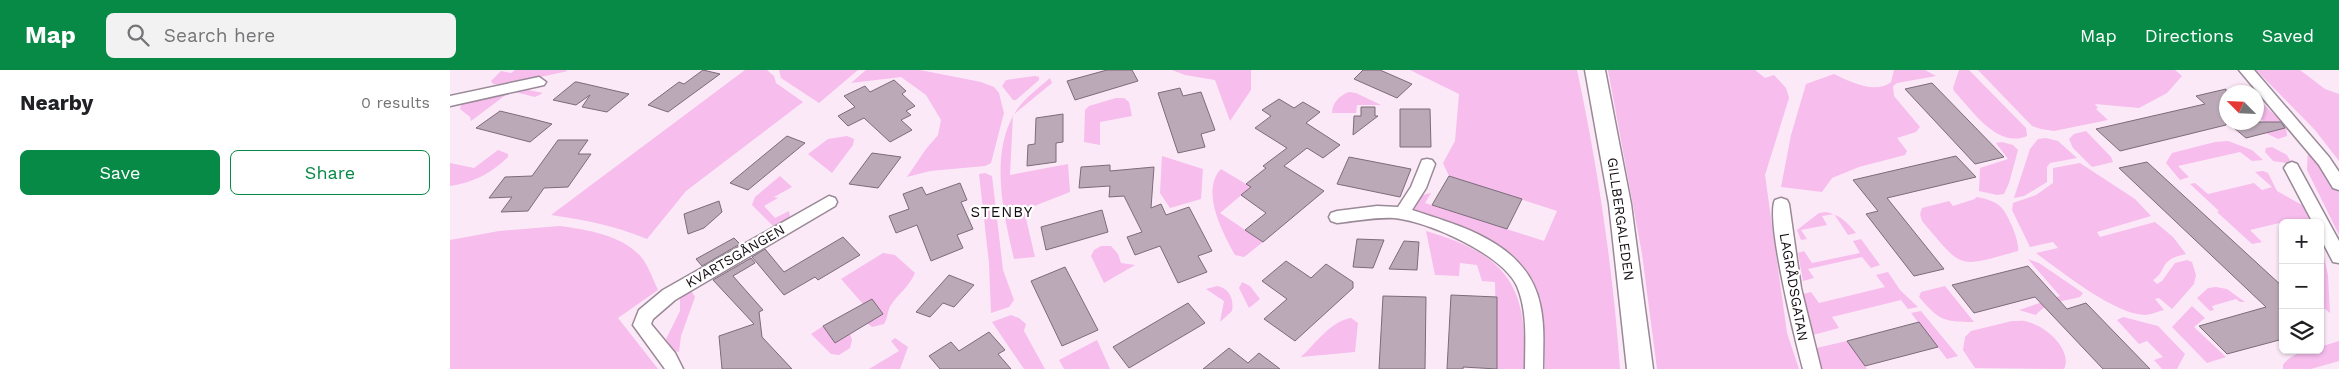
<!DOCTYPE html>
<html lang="en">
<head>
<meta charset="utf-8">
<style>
  body { margin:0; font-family:"Work Sans",sans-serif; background:#f2f2f2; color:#202124 }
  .controls { position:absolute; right:15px; bottom:15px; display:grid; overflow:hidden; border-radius:8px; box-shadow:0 1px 4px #0004 }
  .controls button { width:45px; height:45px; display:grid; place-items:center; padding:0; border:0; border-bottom:1px solid #e0e0e0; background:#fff; color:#202124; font:25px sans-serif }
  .compass { position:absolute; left:1769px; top:15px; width:45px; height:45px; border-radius:50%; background:#fff; box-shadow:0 1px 4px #0004; rotate:294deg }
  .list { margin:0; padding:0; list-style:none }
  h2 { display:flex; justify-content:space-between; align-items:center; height:65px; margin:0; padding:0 20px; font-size:21px }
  h2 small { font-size:16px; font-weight:400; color:#757577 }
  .actions { display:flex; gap:10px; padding:15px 20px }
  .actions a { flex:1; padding:11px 0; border:1px solid #088a47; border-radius:8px; text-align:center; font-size:18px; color:#088a47 }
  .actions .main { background:#088a47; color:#fff }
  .icon { flex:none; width:28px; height:28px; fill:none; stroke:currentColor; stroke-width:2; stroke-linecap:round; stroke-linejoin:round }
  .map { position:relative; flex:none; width:1889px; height:299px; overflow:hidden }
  header { display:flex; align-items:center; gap:30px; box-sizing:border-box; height:70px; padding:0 25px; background:#088a47; color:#fff }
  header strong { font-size:24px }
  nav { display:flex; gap:28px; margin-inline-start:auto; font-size:18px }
  .search { width:350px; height:45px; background:#f2f2f2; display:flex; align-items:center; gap:12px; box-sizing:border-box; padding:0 18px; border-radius:8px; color:#757577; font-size:19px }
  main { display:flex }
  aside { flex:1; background:#fff }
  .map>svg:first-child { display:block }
</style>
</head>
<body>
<header>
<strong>Map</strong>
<div class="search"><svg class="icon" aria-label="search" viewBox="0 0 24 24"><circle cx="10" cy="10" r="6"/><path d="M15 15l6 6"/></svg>Search here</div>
<nav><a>Map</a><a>Directions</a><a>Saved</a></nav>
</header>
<main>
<aside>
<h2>Nearby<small>0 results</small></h2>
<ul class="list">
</ul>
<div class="actions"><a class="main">Save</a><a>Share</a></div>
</aside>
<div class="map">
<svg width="1889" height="299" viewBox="0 0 1889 299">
  <rect width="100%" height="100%" fill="#fce9f8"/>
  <!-- green -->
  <path fill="#f6bded" d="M65 0H115L118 1 53 15 43 14 41 11 51 1 61 3Z
    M295 0H317L324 6 326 13 353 32 236 121 197 169C166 156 135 150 101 145Z
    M329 0H408L369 33 331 8Z
    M416 0H470L531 12 544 17 549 23 554 43 541 93 535 96 480 101 457 107 476 79 488 65 491 50 476 25 451 7 401 13Z
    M722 0H801V20L780 51 765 10 735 5Z
    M960 0H1127C1148 98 1163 199 1170 299H1095C1094 276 1095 240 1086 219 1068 172 1013 158 970 144L965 139C967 128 970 125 981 123L975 133 1094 171 1107 141 999 106 993 93 1005 71 1009 24Z
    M1158 0H1305L1315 8 1324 5 1336 18 1339 28 1315 105 1337 263 1349 299H1207L1192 184Z
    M1444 0H1475L1486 6 1447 13 1443 16 1444 26 1470 57 1466 62 1447 68 1457 81 1455 85 1409 97 1382 108 1372 122 1331 117 1341 65 1356 14 1384 4C1399 11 1426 25 1441 12Z
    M1509 0H1519L1576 58 1577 66C1547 79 1522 40 1504 21L1503 18Z
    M1528 0H1725L1732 6 1717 23 1689 38 1645 34 1648 38 1646 39 1658 50 1604 61 1591 59 1582 56Z
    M1806 0H1850L1875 19 1889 24V91L1865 60Z
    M585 6 589 7V10L566 30H563L552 16 556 10Z
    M600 8 602 13 563 45 560 105 618 94 620 122 574 140 585 187 564 189C554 146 540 88 563 46 571 31 587 19 600 8Z
    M73 19 93 23 85 27 61 21 21 51 20 47 10 39 11 35 18 32Z
    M899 22 906 23 931 35H907L906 43H882C882 33 890 25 899 22Z
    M1806 27 1836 56 1837 66 1828 69 1816 63 1824 60 1807 46Z
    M666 28H674L679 32 682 46 650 52V75L634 72 635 40 639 36Z
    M1636 61 1661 87 1663 92 1642 97 1623 78 1619 69 1624 64Z
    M397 66 404 69 403 75 382 103 358 84 378 69Z
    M1596 68 1608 71 1627 88 1600 93 1597 97V112L1574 126 1564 128 1580 79 1588 69Z
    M1778 71 1802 80 1813 90 1802 91 1790 82 1728 96 1739 107 1730 110 1716 93 1722 83 1765 72Z
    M1552 72 1563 75 1568 80 1559 113 1554 124 1547 125 1529 121 1530 98 1558 89 1546 73Z
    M1822 77 1837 85 1842 94 1823 91 1815 82 1816 78Z
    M1858 79 1867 88 1889 123V165L1857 100Z
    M48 80 58 84V87C42 103 22 113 0 116V93L24 98Z
    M712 86 753 99 751 129 720 138 710 123Z
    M1630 93 1685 129 1701 146 1647 162 1650 167 1705 152 1723 167 1736 184C1707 190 1718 201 1703 210L1707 214 1712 211 1725 193 1737 190 1742 192 1746 205 1744 214 1722 239 1709 228 1705 229 1714 240C1708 241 1701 245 1695 245 1664 244 1612 202 1586 183L1608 178 1603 172 1580 177 1562 140 1563 133 1586 125 1603 113V98Z
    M771 99 801 117 770 143 813 172 794 187 785 185C773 163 750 121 771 99Z
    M1813 101 1818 103 1827 121 1852 135 1861 153H1851L1846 149 1800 160 1812 172 1802 174 1767 142 1769 141 1740 114 1745 113 1758 124 1804 113 1812 120 1822 117 1805 102Z
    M535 103 542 106 553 200 564 230 559 237 541 243 539 193 529 104Z
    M330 106 342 117 324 127 328 128 314 136 325 148 339 141 340 146 337 151 324 157 302 135 305 127Z
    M1526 127C1534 128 1545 131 1551 137 1558 144 1570 172 1568 181 1506 198 1514 200 1472 151L1470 144 1472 138 1499 131 1503 136 1525 129Z
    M1376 142C1390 145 1397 152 1406 163L1398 165 1384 144 1372 146 1377 155 1351 160 1357 169 1351 170 1347 160 1369 143Z
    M110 156C138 160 173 165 192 188 199 197 203 210 208 220L168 248 208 299H0V170L49 161Z
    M976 161C1020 174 1061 191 1071 241 1075 260 1074 280 1074 299H1047L1045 212 1032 211 1027 195 1010 193 1009 206 985 205Z
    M1411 169 1430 195 1421 198 1412 187 1358 199 1364 208 1353 211 1348 183 1354 181 1362 193 1410 183 1403 171Z
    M1870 170 1878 205 1880 243 1870 235Z
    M651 176H661L668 184 671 193 685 195 654 213 641 186 644 180Z
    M433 183 445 185 465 203C459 217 448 224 441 235 437 241 438 248 434 254L422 257 417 253 413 234 391 209Z
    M1578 189 1589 193 1633 223 1630 227C1615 231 1596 232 1586 245L1569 240 1610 226Z
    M1438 202 1450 220 1468 237 1458 239 1451 230 1382 247 1389 258 1363 265 1360 261 1353 224 1361 222 1369 233 1435 217 1426 205Z
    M792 212 800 216 810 229 799 238 789 218Z
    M767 216C780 218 784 230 782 241L770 252 774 231 756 219Z
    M1495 216 1524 252C1493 252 1489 250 1469 227L1471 222Z
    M1766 217 1777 219 1795 232H1790L1786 229 1762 236 1764 240 1760 241 1747 228 1758 218Z
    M240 219 245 227 231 266 229 282 224 281 216 269 230 241V228Z
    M1742 236 1755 248 1744 257 1776 287 1757 293 1722 257Z
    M1471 241 1508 286 1497 289 1461 243Z
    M561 245 569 248 576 254 574 261 595 299H574L542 252Z
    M1673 247 1708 256 1735 284 1727 299H1712L1704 290 1713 287 1697 271 1689 274 1667 250Z
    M901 248 908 253 905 282 851 287C866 273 881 251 901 248Z
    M1562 251C1567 251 1574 250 1578 252 1596 256 1623 280 1614 299L1525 298 1513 280 1515 267 1521 261Z
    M373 256 385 273 400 264 402 270 400 278 389 285 381 284 361 264Z
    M445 268 458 277 450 299H419L449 281 441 271Z
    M647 270 660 299H614L609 290Z
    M1397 271 1417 299H1371L1366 278Z
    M1889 271V291L1861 299H1833V295C1841 283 1857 280 1870 280V277Z"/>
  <!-- building -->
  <path fill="#bba9b8" stroke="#7c6b79" d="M253 0 270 4 218 42 198 35 229 12 234 14Z
    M657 0H682L688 11 625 30 617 11Z
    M913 0H930L962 14 947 28 904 9Z
    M444 10 456 21 452 24 465 36 456 41 461 45 451 50 462 60 440 72 414 48 398 56 388 46 405 37 394 26 415 16 420 22Z
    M125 12H127L179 24 157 42 132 37 140 25 126 35 103 30Z
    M1482 13 1554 87 1525 94 1455 19Z
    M730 18 733 26 751 22 765 60 751 64 755 77 728 83 708 23Z
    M1776 19V55L1670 81 1646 59 1755 34 1746 26Z
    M829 29 844 38 853 32 870 42 856 53 890 75 873 88 857 78 834 96 874 121 813 172 795 160 816 143 791 125 801 117 796 114 816 98 813 96 837 78 805 58 821 46 812 40Z
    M911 37H925V46H928L903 65 904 46H911Z
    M950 39H980L981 77H950Z
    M50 41 83 49 102 54 80 72 26 58Z
    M613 44V72L606 73V92L577 96 578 75 585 74 586 48Z
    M1777 52H1831L1835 58 1796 68Z
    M337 66 355 73 298 120 280 113Z
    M108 70H138L128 84H141L118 117 94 118 78 141 51 142 62 127 39 128 55 107 82 106Z
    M422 83 451 87 428 118 399 114Z
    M1506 86 1526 107 1437 128 1494 199 1464 206 1416 144 1428 141 1403 110Z
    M899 87 961 99 950 127 887 114Z
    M1697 92 1833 217V269L1777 284 1749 256 1816 237 1669 98Z
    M660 95V101L704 97 701 138 711 134 716 145 739 137 762 181 748 186 757 202 728 213 710 176 685 185 677 167 692 162 674 126 659 127 660 116 629 118 631 97Z
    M999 106 1072 129 1057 159 982 135Z
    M510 113 517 130 511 132 523 159 507 165 513 178 481 191 467 155 446 163 439 146 459 139 453 124 472 117 476 125Z
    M269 131 272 142 254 158 238 164 234 144Z
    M652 140 658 162 596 180 591 157Z
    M393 167 410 185 368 210 365 207 334 225 302 187 315 179 334 202Z
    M284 168 290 174 252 196 246 189Z
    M907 169 934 170 923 198 903 197Z
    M954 171 969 172 967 200 939 199Z
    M301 188 305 193 283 206 313 240 309 242 312 267 342 299H272L269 266 304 254 263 210Z
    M836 191 861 208 876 194 903 212V218L845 271 814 249 837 229 812 211Z
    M1578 196 1617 239 1636 233 1700 299H1653L1585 227 1524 243 1502 215Z
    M615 197 648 260 612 276 581 211Z
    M499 205 524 215 504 237 493 233 480 247 466 242Z
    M1001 225 1047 227V299L1013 297V299H997Z
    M933 226 976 227 975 299H929Z
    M422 229 433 244 385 273 373 256Z
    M738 233 755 253 679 298 663 277Z
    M1469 252 1488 277 1415 296 1397 271Z
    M539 262 555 280 548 284 561 299H490L479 286 501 272 509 281Z
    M779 278 798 293 809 283 830 299H753Z"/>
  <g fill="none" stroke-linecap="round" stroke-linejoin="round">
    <!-- street casing -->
    <g stroke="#9a8997" stroke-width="3">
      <path id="street" d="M1789 0H1804L1879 87 1889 102V120L1883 118 1869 95Z
        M89 7 96 12 94 15 0 36V26Z
        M977 89 982 90 985 94 976 118 962 140C1014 157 1077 174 1090 234 1095 256 1093 278 1093 299H1075C1075 272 1078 242 1067 216 1052 184 978 151 944 148 925 147 906 151 887 153L881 151 879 147 881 143 887 141 927 136 948 137 961 117 972 90Z
        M1842 92 1847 94 1889 171V193L1883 192 1870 167V153H1863L1834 98 1837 94Z
        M379 126 385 128 387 132 385 136 225 230 203 249 201 254 225 283 233 299H215L183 255 189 240 213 220Z
        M1331 128 1337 130 1339 134 1351 218 1371 299H1353C1346 273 1315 148 1325 130Z"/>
    </g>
    <!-- secondary casing -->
    <g stroke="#9a8997" stroke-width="3">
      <path id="secondary" d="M1135 0H1155L1181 134 1203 299H1177L1159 134Z"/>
    </g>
    <!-- street -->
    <use href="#street" fill="#fff" fill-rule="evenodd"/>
    <!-- secondary -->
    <use href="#secondary" fill="#fff" fill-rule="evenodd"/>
  </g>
  <g text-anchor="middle" stroke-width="4.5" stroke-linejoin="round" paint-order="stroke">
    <!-- street labels -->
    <g font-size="14" fill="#140e13" stroke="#fff">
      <text transform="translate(1171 149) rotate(82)" y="5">GILLBERGALEDEN</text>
      <text transform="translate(285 186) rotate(-30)" y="5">KVARTSGÅNGEN</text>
      <text transform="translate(1344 217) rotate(80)" y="5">LAGRÅDSGATAN</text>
    </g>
    <!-- neighbourhood labels -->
    <g font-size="15" letter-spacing="1" fill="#140e13" stroke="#fff">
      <text x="552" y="147">STENBY</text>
    </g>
  </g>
</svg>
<div class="controls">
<button>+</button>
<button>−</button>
<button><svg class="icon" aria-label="layers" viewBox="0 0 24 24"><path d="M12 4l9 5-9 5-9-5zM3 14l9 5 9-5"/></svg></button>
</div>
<svg class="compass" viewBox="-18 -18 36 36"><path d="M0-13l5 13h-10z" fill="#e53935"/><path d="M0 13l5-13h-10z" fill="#757577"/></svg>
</div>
</main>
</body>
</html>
